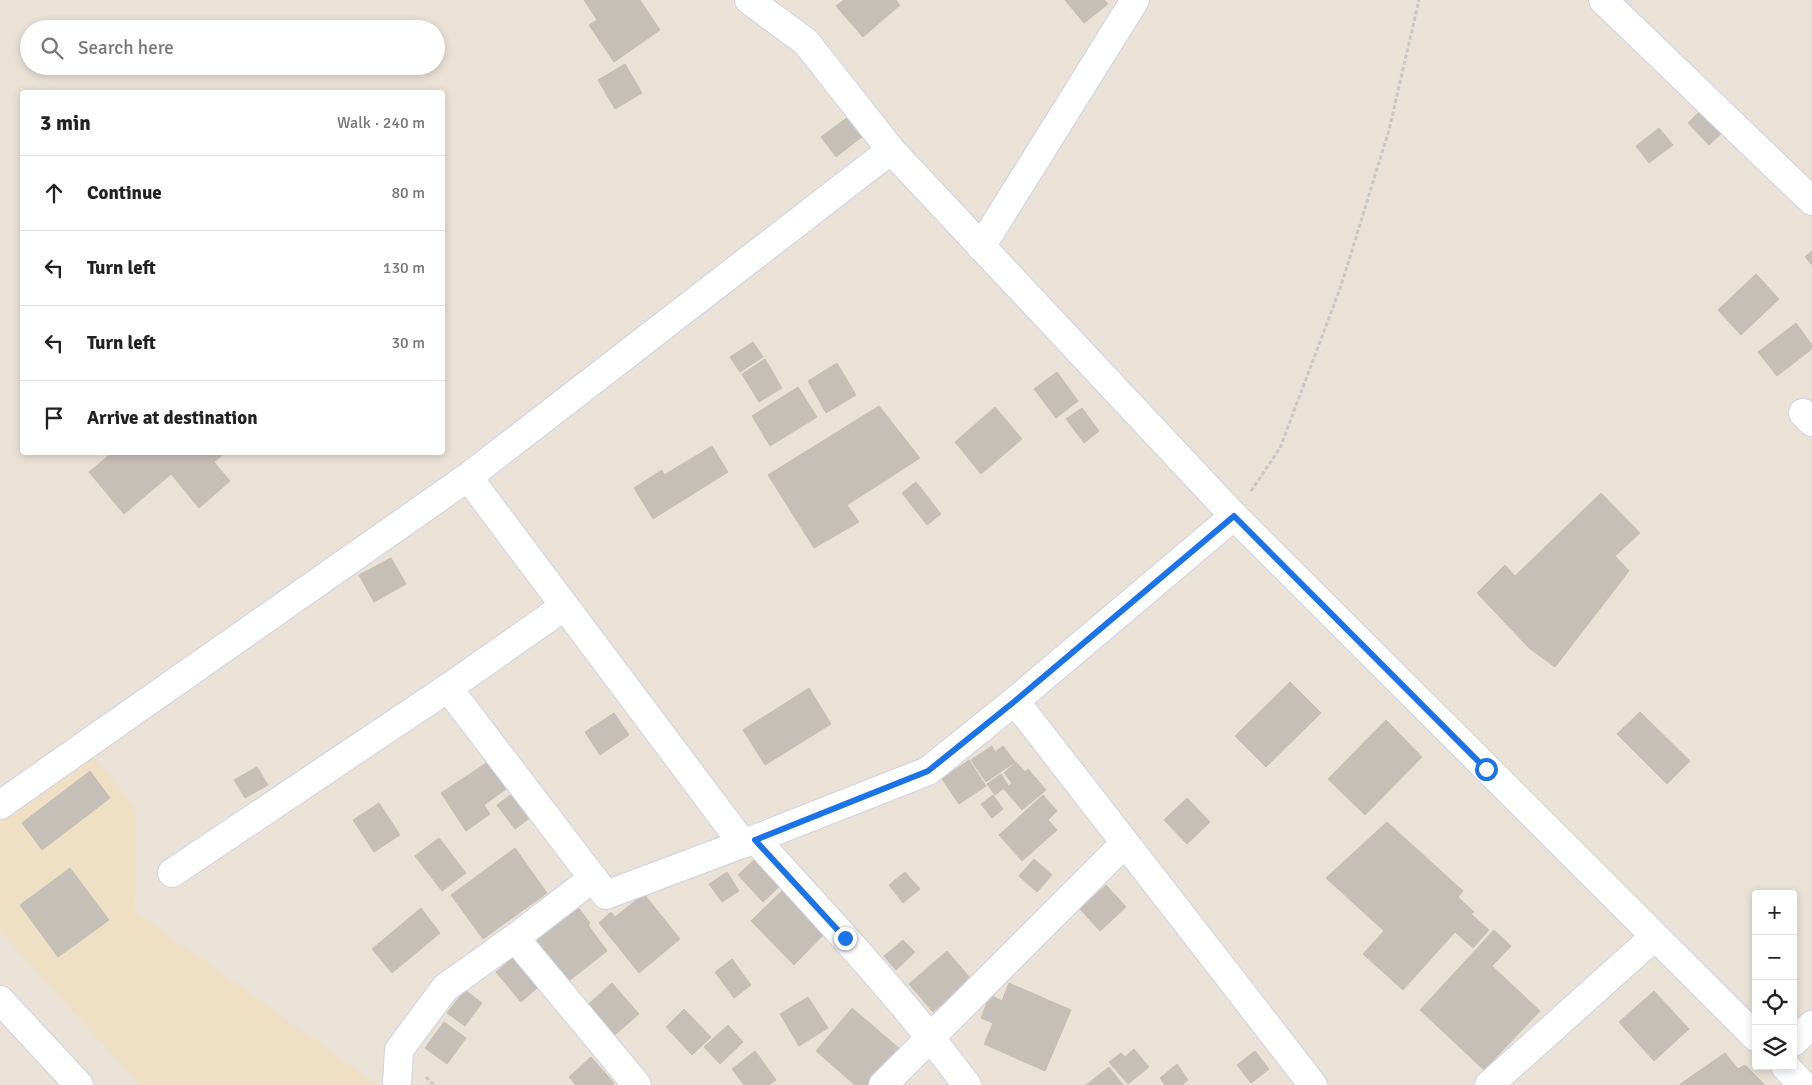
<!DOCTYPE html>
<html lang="en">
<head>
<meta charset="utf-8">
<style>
  body { margin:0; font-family:Signika,sans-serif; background:#f6f6f6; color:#222 }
  .controls { position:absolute; right:15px; bottom:15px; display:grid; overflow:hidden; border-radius:5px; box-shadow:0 2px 8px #0003 }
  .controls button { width:45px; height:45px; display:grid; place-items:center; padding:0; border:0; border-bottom:1px solid #e0e0e0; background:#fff; color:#222; font:25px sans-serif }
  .stop { position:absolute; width:15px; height:15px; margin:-11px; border:4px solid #1a73e8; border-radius:50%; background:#fff }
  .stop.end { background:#1a73e8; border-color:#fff; box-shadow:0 1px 5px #0008 }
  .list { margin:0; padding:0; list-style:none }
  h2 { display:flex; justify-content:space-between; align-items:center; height:65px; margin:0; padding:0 20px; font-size:21px }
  h2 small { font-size:16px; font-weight:400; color:#767676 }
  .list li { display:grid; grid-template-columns:32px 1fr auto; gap:15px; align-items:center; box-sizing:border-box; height:75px; padding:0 20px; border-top:1px solid #e0e0e0 }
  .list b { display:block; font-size:19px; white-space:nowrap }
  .list em { font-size:16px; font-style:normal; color:#767676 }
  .icon { flex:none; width:28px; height:28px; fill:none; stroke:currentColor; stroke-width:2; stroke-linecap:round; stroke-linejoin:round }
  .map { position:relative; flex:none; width:1812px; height:1085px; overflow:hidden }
  .search { position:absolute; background:#fff; box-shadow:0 2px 8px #0003; left:20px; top:20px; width:425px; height:55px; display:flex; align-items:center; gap:12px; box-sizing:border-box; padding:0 18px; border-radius:28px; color:#767676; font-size:19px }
  .panel { position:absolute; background:#fff; box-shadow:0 2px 8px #0003; left:20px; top:90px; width:425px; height:365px; border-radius:5px }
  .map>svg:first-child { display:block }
</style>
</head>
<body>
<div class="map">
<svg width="1812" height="1085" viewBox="0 0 1812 1085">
  <rect width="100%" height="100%" fill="#ebe2d7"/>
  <!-- education -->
  <path fill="#eedfc5" d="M74 733 136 808 135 911 378 1085H140L0 931V804Z"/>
  <!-- building -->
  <path fill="#c6bfb8" stroke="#c6beb1" d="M584 0H640L660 30 614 62 589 25 597 20Z
    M844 0H896L900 5 863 37 836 6Z
    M1065 0H1104L1108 4 1084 23Z
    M625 64 642 93 615 109 598 80Z
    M1703 108 1725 130 1709 145 1688 123Z
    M848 117 863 136 836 157 821 137Z
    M1659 128 1673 145 1649 163 1636 146Z
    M1812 251V265L1805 257Z
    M1756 274 1779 299 1741 335 1718 310Z
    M1796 323 1812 345V349L1777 376 1758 352Z
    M753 342 763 357 740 372 730 357Z
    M765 359 782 388 759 402 742 374Z
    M837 363 856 395 826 413 808 381Z
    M1057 372 1078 401 1056 418 1034 389Z
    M798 387 817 417 770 446 752 416Z
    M879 406 920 458 847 505 859 522 814 548 768 475Z
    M995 407 1022 439 981 474 955 442Z
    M1082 408 1099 431 1084 443 1066 419Z
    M712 446 728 472 653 519 634 488 662 470 664 475Z
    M113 452H226L214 462 230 481 199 508 171 474 124 514 89 472Z
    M916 482 941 514 927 525 902 493Z
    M1601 493 1640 533 1615 556 1629 571 1555 667 1529 648 1477 593 1505 565 1515 576Z
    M391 558 406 584 374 602 359 575Z
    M1290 682 1321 713 1266 767 1235 736Z
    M809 688 831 724 765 765 743 730Z
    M1640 712 1690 761 1667 784 1617 734Z
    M614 713 629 735 600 755 585 732Z
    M1386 720 1422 757 1365 815 1328 779Z
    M992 746 995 752 1003 746 1015 762 986 782 971 760Z
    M969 760 986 786 959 804 942 779Z
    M488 762 506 789 484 805 490 814 466 831 441 793Z
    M1016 762 1025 772 1028 769 1046 790 1022 810 1004 789 1012 783 1004 773Z
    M257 767 268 785 245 798 234 780Z
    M90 771 110 798 42 850 22 823Z
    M1001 774 1008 785 995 795 987 784Z
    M513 793 531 817 515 829 497 805Z
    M993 795 1003 809 992 818 981 804Z
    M1043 795 1057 811 1048 820 1057 830 1022 861 999 835Z
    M1187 798 1210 822 1187 844 1164 820Z
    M379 803 400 835 374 852 353 820Z
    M1387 822 1463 891 1458 897 1474 912 1471 914 1489 930 1473 948 1455 932 1403 990 1363 954 1384 931 1326 878Z
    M439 838 466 873 442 891 415 856Z
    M515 848 547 893 483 939 451 895Z
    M757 857 783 883 763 902 738 875Z
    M1034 859 1052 875 1037 892 1019 876Z
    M70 868 109 920 58 957 20 905Z
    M727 872 739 891 722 902 709 884Z
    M905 872 920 889 903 903 889 885Z
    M1106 885 1126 907 1100 931 1080 909Z
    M787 886 829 929 794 965 751 921Z
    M644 894 680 939 639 973 599 923 611 912 615 917Z
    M577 906 590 923 588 925 607 951 565 984 532 941Z
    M421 908 440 933 392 973 372 949Z
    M1494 930 1511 946 1492 966 1540 1011 1484 1070 1420 1010Z
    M903 940 915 952 896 970 884 956Z
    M947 951 971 979 933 1012 909 984Z
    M520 952 544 982 521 1002 496 972Z
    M732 959 751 985 734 998 715 972Z
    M612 983 639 1014 610 1039 584 1008Z
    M1009 983 1071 1010 1045 1071 984 1044 993 1023 981 1018 990 995 1002 1001Z
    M465 990 482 1003 465 1026 447 1013Z
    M1654 991 1689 1029 1654 1061 1619 1022Z
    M808 997 828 1028 799 1046 780 1014Z
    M852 1008 901 1050 871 1085H855L816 1051Z
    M684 1009 711 1037 692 1055 666 1027Z
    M444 1022 466 1038 447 1064 425 1048Z
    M728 1025 743 1042 720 1064 704 1047Z
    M1134 1049 1149 1067 1128 1084 1109 1062 1121 1053 1125 1057Z
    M755 1051 776 1080 769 1085H744L732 1069Z
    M1255 1051 1269 1069 1251 1083 1237 1065Z
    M1725 1053 1738 1069 1745 1065 1765 1085H1679Z
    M591 1057 614 1083 612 1085H576L569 1077Z
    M1177 1064 1188 1080 1182 1085H1165L1160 1078Z
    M1109 1067 1123 1085H1086Z"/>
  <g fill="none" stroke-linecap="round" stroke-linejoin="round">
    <!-- street casing -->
    <g stroke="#cdd2e2" stroke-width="30">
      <path id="street" d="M749 0 806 42 891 150
        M1603 0 1812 201
        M981 247 1135 0
        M1803 413 1812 422
        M468 477 743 844
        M448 688 593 878
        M1015 701 1313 1085
        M0 805 468 477 891 150 1234 516 1756 1037
        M755 839C828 919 902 998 967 1085
        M172 873 448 688 565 606
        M515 938 637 1085
        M0 1000 79 1085
        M1793 1042 1812 1025
        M1785 1066 1803 1085
        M397 1085 399 1050 445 988 515 938 593 878 606 895 755 839 928 771 1015 701 1234 516
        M883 1085 1125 843
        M1489 1085 1654 937"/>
    </g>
    <!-- path -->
    <path stroke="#c7c7c7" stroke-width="3" stroke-dasharray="4 2.5" stroke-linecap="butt" d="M1251 491 1280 448 1341 286 1389 130 1419 0
      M426 1077 434 1085"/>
    <!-- street -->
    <use href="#street" stroke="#fff" stroke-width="28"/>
  </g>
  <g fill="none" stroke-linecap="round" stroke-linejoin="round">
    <!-- route -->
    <path stroke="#1a73e8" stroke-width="6" d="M845 938 755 840 928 771 1015 701 1234 516 1486 769"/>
  </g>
</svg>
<div class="controls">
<button>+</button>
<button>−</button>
<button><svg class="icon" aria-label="locate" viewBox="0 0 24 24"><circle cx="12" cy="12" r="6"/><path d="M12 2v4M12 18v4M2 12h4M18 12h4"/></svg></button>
<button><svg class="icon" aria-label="layers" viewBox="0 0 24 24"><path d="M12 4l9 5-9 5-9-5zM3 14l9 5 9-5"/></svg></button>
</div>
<div class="stop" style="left:1486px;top:769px"></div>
<div class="stop end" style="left:845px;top:938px"></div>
<div class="search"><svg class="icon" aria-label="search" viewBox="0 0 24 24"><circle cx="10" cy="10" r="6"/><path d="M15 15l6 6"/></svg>Search here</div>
<section class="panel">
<h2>3 min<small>Walk · 240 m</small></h2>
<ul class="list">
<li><svg class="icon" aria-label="ahead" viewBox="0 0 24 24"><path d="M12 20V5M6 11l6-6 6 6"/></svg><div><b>Continue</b></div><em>80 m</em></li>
<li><svg class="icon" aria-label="left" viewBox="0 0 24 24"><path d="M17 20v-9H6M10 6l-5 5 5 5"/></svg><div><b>Turn left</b></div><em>130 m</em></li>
<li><svg class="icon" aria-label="left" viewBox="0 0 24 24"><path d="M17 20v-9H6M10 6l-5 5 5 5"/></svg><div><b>Turn left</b></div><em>30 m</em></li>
<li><svg class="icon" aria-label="arrive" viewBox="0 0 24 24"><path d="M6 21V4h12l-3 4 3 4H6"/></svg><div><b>Arrive at destination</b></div></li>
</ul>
</section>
</div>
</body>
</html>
